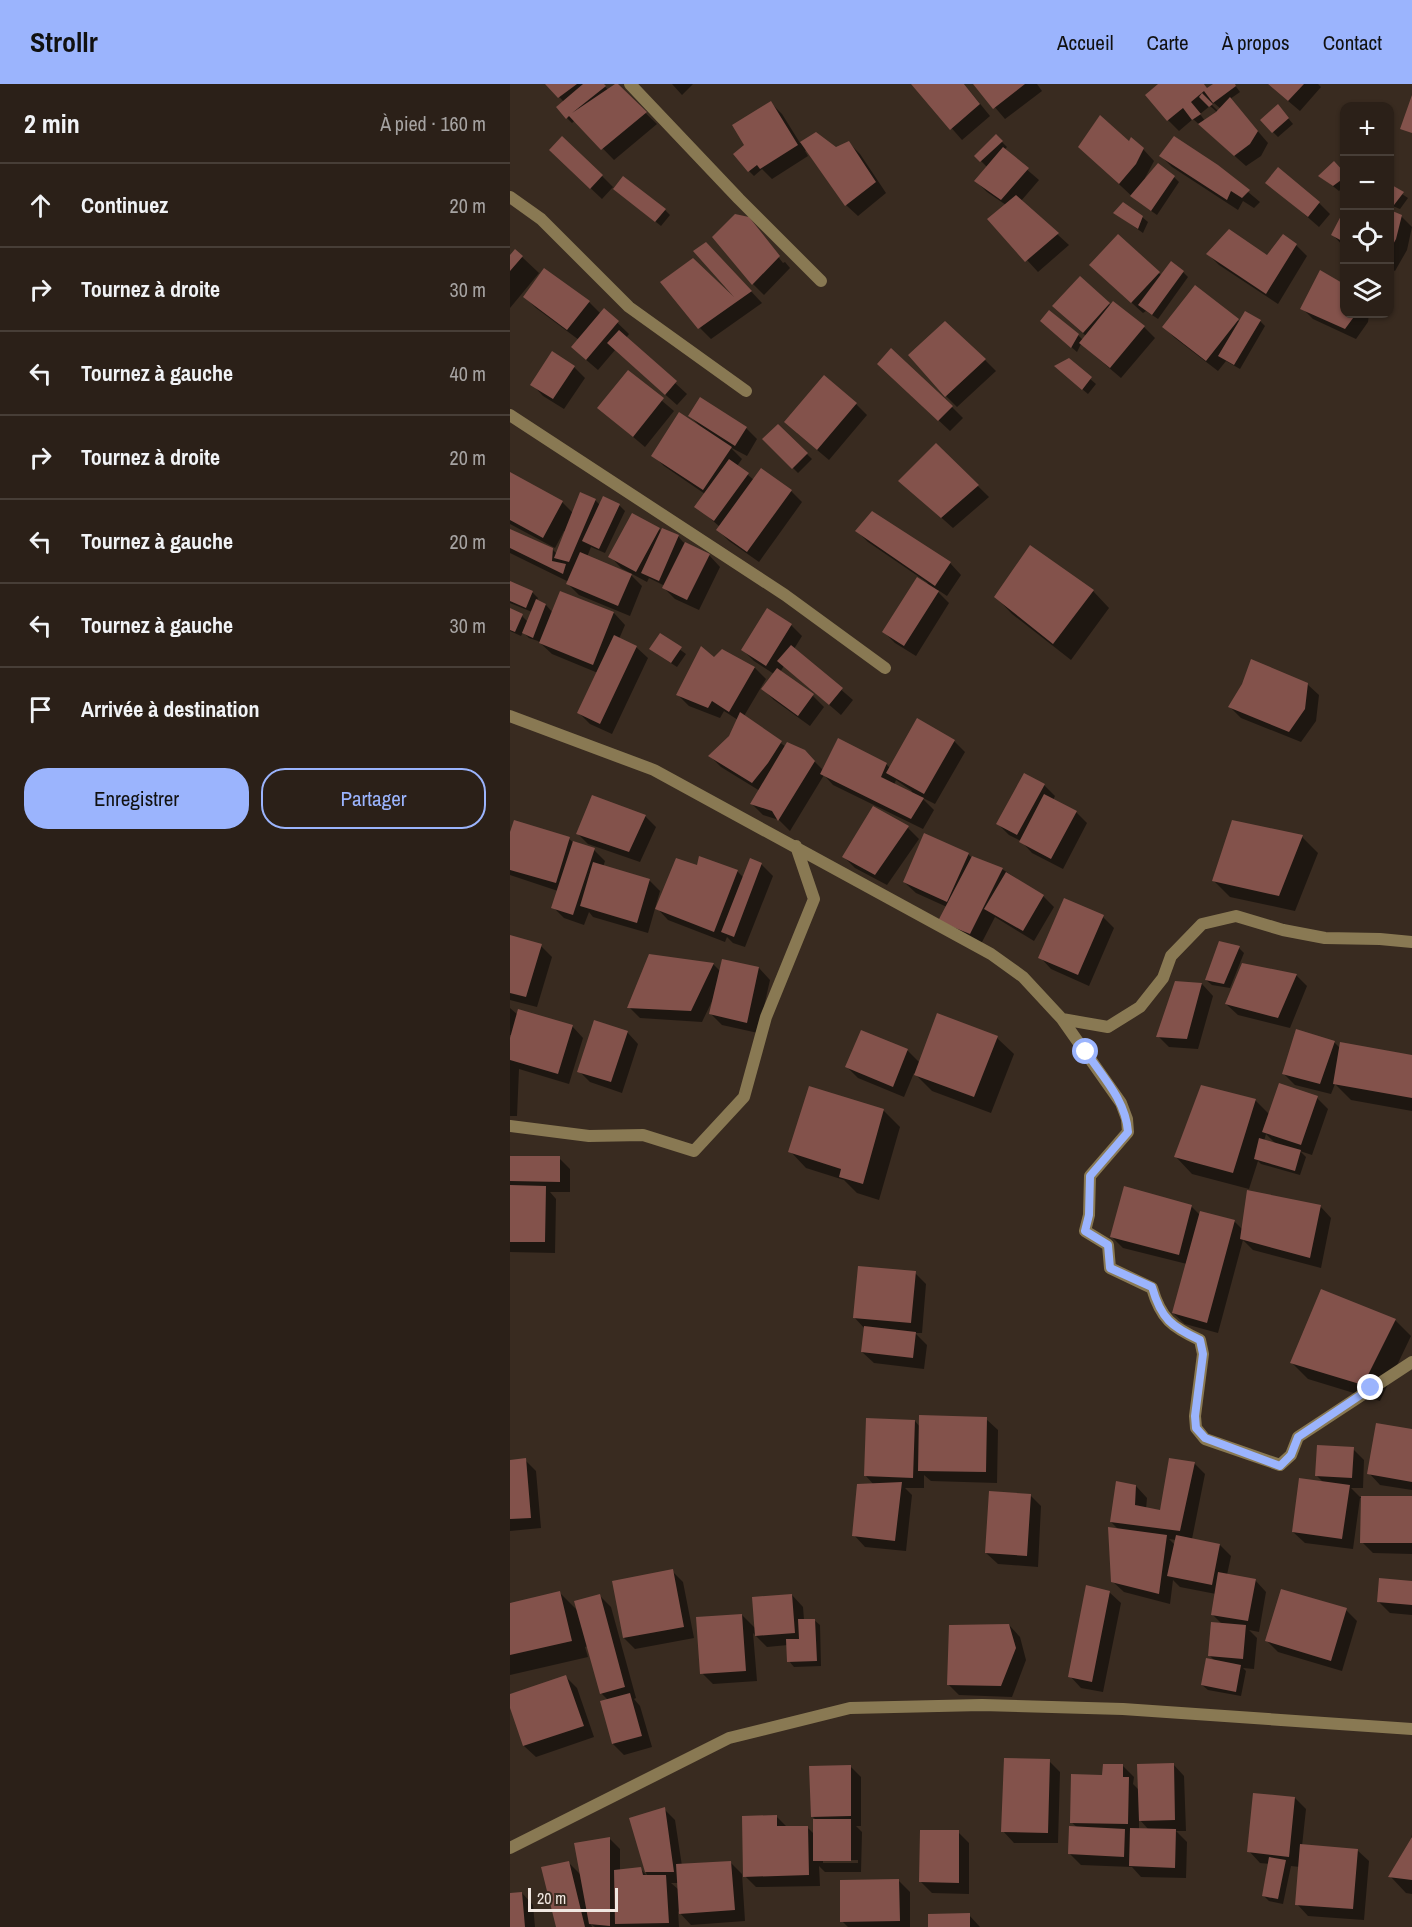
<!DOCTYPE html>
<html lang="fr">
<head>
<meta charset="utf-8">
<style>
  body { margin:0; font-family:"Archivo Narrow",sans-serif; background:#372d25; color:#f1f3f6 }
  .controls { position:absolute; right:18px; top:18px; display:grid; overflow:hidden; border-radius:12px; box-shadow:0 2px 4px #0004 }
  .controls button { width:54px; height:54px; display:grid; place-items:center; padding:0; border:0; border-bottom:2px solid #473e37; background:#2b2018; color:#f1f3f6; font:30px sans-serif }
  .scale { position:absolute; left:18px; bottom:15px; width:90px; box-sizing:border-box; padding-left:6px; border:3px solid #f1e7e1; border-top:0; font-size:16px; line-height:21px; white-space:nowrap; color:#f1e7e1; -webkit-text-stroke:4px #392b20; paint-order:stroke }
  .stop { position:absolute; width:18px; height:18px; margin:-14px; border:4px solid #9bb4fd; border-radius:50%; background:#fff }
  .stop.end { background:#9bb4fd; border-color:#fff; box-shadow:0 2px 6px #0008 }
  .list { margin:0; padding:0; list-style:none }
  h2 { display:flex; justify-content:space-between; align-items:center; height:78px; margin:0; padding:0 24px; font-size:26px }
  h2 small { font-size:20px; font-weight:400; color:#a6a3a2 }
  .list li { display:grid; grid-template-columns:39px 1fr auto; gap:18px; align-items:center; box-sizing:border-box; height:84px; padding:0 24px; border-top:2px solid #473e37 }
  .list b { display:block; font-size:22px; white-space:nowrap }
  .list em { font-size:20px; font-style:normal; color:#a6a3a2 }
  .actions { display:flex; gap:12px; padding:18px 24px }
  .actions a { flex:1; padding:14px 0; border:2px solid #9bb4fd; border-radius:24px; text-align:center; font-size:21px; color:#9bb4fd }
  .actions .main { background:#9bb4fd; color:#111 }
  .icon { flex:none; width:33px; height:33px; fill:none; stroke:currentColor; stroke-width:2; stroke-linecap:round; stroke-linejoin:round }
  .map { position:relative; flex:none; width:902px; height:1843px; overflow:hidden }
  header { display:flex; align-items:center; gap:36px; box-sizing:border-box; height:84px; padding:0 30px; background:#9bb4fd; color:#111 }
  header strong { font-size:28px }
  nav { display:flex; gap:33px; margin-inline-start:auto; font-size:21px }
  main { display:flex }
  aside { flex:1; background:#2b2018 }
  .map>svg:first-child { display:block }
</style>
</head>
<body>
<header>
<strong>Strollr</strong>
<nav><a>Accueil</a><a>Carte</a><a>À propos</a><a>Contact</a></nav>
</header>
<main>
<aside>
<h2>2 min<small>À pied · 160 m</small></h2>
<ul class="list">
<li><svg class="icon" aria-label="ahead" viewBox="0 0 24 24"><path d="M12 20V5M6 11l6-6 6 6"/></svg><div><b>Continuez</b></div><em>20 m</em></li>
<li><svg class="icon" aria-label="right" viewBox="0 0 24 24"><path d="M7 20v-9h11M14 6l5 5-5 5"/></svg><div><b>Tournez à droite</b></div><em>30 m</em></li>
<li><svg class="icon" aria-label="left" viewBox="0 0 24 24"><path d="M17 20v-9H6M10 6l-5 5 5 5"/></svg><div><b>Tournez à gauche</b></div><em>40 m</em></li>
<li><svg class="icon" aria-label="right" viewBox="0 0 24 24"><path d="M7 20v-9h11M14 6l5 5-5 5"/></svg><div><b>Tournez à droite</b></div><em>20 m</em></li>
<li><svg class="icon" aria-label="left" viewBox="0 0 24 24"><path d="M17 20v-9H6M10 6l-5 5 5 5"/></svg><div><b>Tournez à gauche</b></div><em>20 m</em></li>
<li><svg class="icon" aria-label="left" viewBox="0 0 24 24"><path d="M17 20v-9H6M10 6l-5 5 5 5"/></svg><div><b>Tournez à gauche</b></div><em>30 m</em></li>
<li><svg class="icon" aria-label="arrive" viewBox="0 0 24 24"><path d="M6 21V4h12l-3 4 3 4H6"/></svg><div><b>Arrivée à destination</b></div></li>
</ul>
<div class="actions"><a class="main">Enregistrer</a><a>Partager</a></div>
</aside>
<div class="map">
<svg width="902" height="1843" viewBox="0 0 902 1843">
  <rect width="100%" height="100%" fill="#392b20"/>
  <!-- shadow -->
  <path fill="#0007" fill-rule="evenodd" d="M37 0H93L98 6 106 1 147 40 104 76 65 36 62 39 57 34 54 18Z
    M162 0H183L172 11Z
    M403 0H454L480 32 452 56Z
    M465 0H527L532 7 495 35Z
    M651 0H694L698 6 706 0H724L730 8 720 15 758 59 751 72 736 82 683 35 669 47 658 36ZM704 19 711 25 709 28 702 21ZM700 22 708 29 695 37 690 30Z
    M758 0H808L811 3 790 27Z
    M261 19 272 30 290 59 306 49 326 65 339 59 350 70 376 109 348 132 336 121 297 65 295 67 298 72 262 95 252 85 244 92 239 87 234 63Z
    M773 28 783 40 768 53 763 48Z
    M486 52 497 63 494 66 529 96 511 117 559 161 528 188 517 176 496 121 477 108 466 97 477 83 466 72Z
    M620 60 633 65 644 77 635 94 664 93 669 98 647 131 627 117 581 74Z
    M651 72 707 82 750 118 744 124 733 117 728 126 662 83Z
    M52 77 92 92 105 105 155 126 160 131 151 142 103 103 92 115Z
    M824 79 834 90V102L829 107 810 92Z
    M757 98 809 119 820 130 809 143Z
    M880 102 898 114 890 125 880 121Z
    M880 127 891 132 902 143 897 166 885 187 880 184Z
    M605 129 632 133 638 138 633 149Z
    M834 129V163L823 151Z
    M245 143 273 179 275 178 280 184 254 211 243 200Z
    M608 152 652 192 673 188 678 193 648 235 636 227 633 229 592 192Z
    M786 161 797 172 768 220 709 181 698 170 758 173Z
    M207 171 252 219 201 255 190 244 224 213Z
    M0 173H12L29 189 0 224Z
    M811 188 834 202V230H859L858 238 846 255 803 235 792 224Z
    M570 194 601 222 634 243 645 254 611 294 571 260 567 268 537 242 568 251 573 256 576 252 555 233Z
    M685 203 730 238 750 237 755 242 730 285 716 277 708 287 665 254 654 243Z
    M15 213 79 218 91 230 94 226 119 250 116 254 177 310 167 321 105 266 88 286 74 274 69 256 26 224Z
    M475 276 486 287 447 323 436 312Z
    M558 276 586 300 578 310 551 287Z
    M64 283 75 294 54 325 33 312 22 300Z
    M118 288 164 327 135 363 89 324Z
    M380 291 442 323 453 334 440 347Z
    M346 320 357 331 319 376 287 349Z
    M180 332 236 344 247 355 237 372 220 363 232 375 227 382 244 396 281 407 292 418 249 478 219 457 208 446 210 443 186 422 195 410 154 382 143 371 190 342Z
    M268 342 302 375 288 389 254 355Z
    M426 361 479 413 443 444 390 397Z
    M0 390 52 418 63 429 85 416 90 421 94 414 109 421 115 427 95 469 81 463 77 473 119 489 132 502 120 532 69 511 58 500 59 498 0 469V446L40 463 47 470 56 448 54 447 45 464 0 440Z
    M362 429 440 479 451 491 437 512 428 506 427 507 439 519 406 572 385 559 374 548 418 499 358 458 347 447Z
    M149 445 152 448 168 452 173 458 199 471 210 483 189 526 165 515 154 504 155 502 139 494 137 498 111 484 100 472Z
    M0 499 23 509 28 514 26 517 36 521 43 529 51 508 104 529 115 541 109 555 126 563 138 574 102 650 80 640 69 629 88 589 42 570 28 557 19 554 13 548 11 552 0 547V526L12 532 18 538 22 528 0 519Z
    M583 507 599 524 561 576 502 530 486 513Z
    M281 541 292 552 284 565 343 616 331 631 274 582 270 588 303 612 314 623 300 642 264 616 253 605 264 590 244 577 233 566Z
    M150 551 176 570 167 583 147 570Z
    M212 567 245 584 256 595 234 632 276 663 294 667 314 687 376 680 380 684 444 657 455 668 425 720 411 713 424 726 413 745 323 701 314 691 280 747 269 736 253 731 242 720 250 707 211 683 200 672 220 653 228 636 214 627 210 634 179 622 168 611ZM386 696 402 707 401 709 384 701Z
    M797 600 809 611 806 637 791 658 731 634 720 623 733 601Z
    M534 701 545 712 543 716 566 728 577 739 553 785 522 769 511 757 499 751 488 740Z
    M135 732 146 743 130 778 78 760 67 749Z
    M398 744 409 755 377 801 345 784 334 773Z
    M0 753 59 755 64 759 84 766 95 777 93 783 139 796 150 807 138 849 83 833 79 828 74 841 54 834 43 823 48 807 0 791Z
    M792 753 808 769 785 827 720 813 704 797Z
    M458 770 463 775 492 785 533 812 544 823 524 857 485 833 471 860 441 848 437 823 406 809 394 798Z
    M251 780 263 792 235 863 223 859 217 853 215 858 158 836 146 823 148 824 188 783 227 787 234 794Z
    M593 833 604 844 579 902 541 885 530 873Z
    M0 853 31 862 42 873 27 923 0 916Z
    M729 864 734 869 720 904 702 901 696 896Z
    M203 880 211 888 249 884 260 896 248 949 212 941 201 930 204 913 192 938 130 934 119 923Z
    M786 891 797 902 780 944 728 931 716 920Z
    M666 898 692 900 703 912 688 965 659 963 648 952Z
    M0 924 8 931 62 942 73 954 59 1000 9 985 7 1032H0V959L2 951H0Z
    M117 948 128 960 112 1009 80 998 69 987Z
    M351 948 398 967 410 979 487 954 504 970 481 1029 422 1007 404 989 394 1013 348 994 337 983Z
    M824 958 831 965 902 973V1027L841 1016 825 1000 821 1010 785 1001 774 990Z
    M300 1004 374 1027 390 1043 369 1116 347 1109 334 1096 296 1084 280 1067Z
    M807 1014 818 1025 802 1071 790 1067 796 1073 790 1091 751 1080 748 1077 739 1105 682 1090 666 1073 745 1016 760 1031ZM756 1050 767 1061 754 1057Z
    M0 1073 49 1074 60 1085V1108H40L46 1115 45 1169 0 1168Z
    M681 1122 690 1131 724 1137 733 1146 810 1122 821 1134 811 1184 743 1166 733 1156 708 1249 675 1240 663 1229 677 1180 613 1164 601 1152Z
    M405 1189 416 1200 412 1249H405L417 1261 414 1285 364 1279 352 1268 355 1245 344 1233Z
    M885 1236 901 1252 870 1317 798 1295 782 1279Z
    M476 1335 488 1346 487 1399 421 1397 414 1391V1404H395L402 1411 396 1467 355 1463 344 1451 364 1401 356 1392 405 1337 410 1343Z
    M902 1346V1406L870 1401 859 1389Z
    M843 1365 854 1376 853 1404H841L850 1413 902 1415V1470L863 1469 852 1458V1414H850L843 1465 795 1459 783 1448 814 1399 806 1391Z
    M15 1376 26 1387 31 1444 0 1447V1377Z
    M684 1379 695 1390 682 1455 710 1461 721 1472 717 1491 745 1496 756 1508 749 1548 739 1546 747 1554 744 1585 733 1584 736 1587 731 1612 698 1606 692 1601 706 1578 699 1571 713 1541 702 1530 706 1510 670 1503 663 1496 660 1520 614 1508 602 1497 609 1446 601 1438 626 1402 637 1414 636 1425 652 1428ZM659 1455 666 1456 665 1461Z
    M520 1411 531 1422 528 1483 488 1480 476 1469Z
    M162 1487 173 1498 184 1554 125 1565 114 1554Z
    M902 1498V1531L880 1529 869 1518Z
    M599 1508 611 1519 593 1608 571 1604 560 1592Z
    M50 1509 69 1528 90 1512 101 1523 126 1614 124 1615 130 1622 142 1663 114 1671 103 1660 98 1616 91 1609 78 1562 75 1563 78 1573 0 1591V1521Z
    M282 1511 293 1523 294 1536H304L310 1541 311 1582 284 1583 279 1577 278 1561 257 1563 243 1549 247 1597 203 1600 192 1589 232 1531 246 1545Z
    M836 1526 847 1537 832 1587 768 1568 757 1557Z
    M499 1541 510 1553 516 1576 502 1613 449 1611 438 1600Z
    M56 1593 67 1604 84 1653 26 1673 14 1662 0 1619V1612Z
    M539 1677 550 1688 548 1759H504L493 1747Z
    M663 1680 674 1692 676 1747H666L677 1758 676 1794 631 1793 622 1783 571 1781 560 1770 568 1744 561 1738 594 1692 613 1682 624 1693 623 1700 629 1706ZM629 1735 639 1746 629 1745Z
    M340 1682 351 1693V1742H346L352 1748 351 1788H315L309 1782 310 1802 246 1803 235 1792 266 1732 277 1743H297L304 1750 307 1737 302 1732ZM313 1776H348V1779H313Z
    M785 1714 796 1725 792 1762 847 1766 859 1777 854 1836 798 1832 787 1820 790 1783 781 1782 773 1820 759 1817 754 1812 760 1780 750 1779 739 1767Z
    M154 1725 165 1736 172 1782 221 1779 232 1790 235 1837 181 1841 168 1827 169 1843H85L81 1840 82 1843H47L58 1778 72 1792 99 1754 110 1765V1787L130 1784 137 1792 121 1735ZM161 1799H168L169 1806Z
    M448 1748 459 1759V1810L422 1809 411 1798Z
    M902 1751V1810L896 1809 880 1792 901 1757Z
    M389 1797 400 1808V1843H338L332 1837Z
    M12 1809 23 1821 25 1843H0V1811Z
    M459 1831 470 1843H419Z"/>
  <!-- building -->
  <path fill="#83524b" d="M35 0H67L48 14Z
    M73 0H94L96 2 62 29 105 0H108L137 28 91 66 59 32 56 35 46 23Z
    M401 0H454L470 20 440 46Z
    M463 0H515L483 25Z
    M648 0H694L697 4 703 0H725L726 2 703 19 694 7 681 18 691 30 682 36 673 24 657 37 635 11Z
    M758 0H794L778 17Z
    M692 9 703 20 699 23 689 13Z
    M902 11V49L890 45Z
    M720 13 748 47 740 60 724 72 688 40 706 28Z
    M261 17 288 61 250 85 247 81 238 88 223 70 234 61 222 41Z
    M768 20 779 34 762 49 750 36Z
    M590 31 619 57 621 53 634 64 626 80 609 100 568 63Z
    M306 48 326 63 339 57 366 98 335 122 290 58Z
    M486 50 493 57 470 78 464 72Z
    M52 52 93 91 80 105 39 66Z
    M664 52 708 81 740 106 732 114 721 107 717 116 649 72Z
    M493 63 519 84 491 116 464 97Z
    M824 77 834 88V94L823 102 808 92Z
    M648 79 665 92 641 127 620 112Z
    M768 83 810 118 798 133 755 99Z
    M113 92 156 125 145 138 103 105Z
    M880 100 894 108 884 121 880 119Z
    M506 111 549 149 515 178 477 135Z
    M613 118 633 132 628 145 603 129Z
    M834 126V158L821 151Z
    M880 126 892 131 886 155 880 166Z
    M225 130 239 133 270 172 242 201 202 153Z
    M719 145 757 171 773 150 787 160 756 210 696 170Z
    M608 150 650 188 621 219 579 181Z
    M196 158 242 207 188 245 150 198 183 174 224 213 183 167Z
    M5 165 13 172 0 187V171Z
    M661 177 674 187 642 231 628 221Z
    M34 184 80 217 57 246 13 213Z
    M810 186 834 200V230H846L835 245 790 225Z
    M570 192 600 219 573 249 542 222Z
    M685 201 729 235 696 277 652 243Z
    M603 217 635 242 600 284 569 259Z
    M94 224 109 237 76 276 61 263Z
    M539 226 569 250 561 264 530 237Z
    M735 227 751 236 724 281 708 272Z
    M435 237 476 275 435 313 398 271Z
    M109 246 167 297 155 311 97 259Z
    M381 264 443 322 428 337 367 280Z
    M42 267 65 282 43 315 20 301Z
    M559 274 582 293 572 306 544 282Z
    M118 286 154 314 123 353 87 324Z
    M314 291 347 319 307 366 274 338Z
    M190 313 237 343 225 362 178 332Z
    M169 328 222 363 193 406 141 372Z
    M268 340 298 369 282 385 252 355Z
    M426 359 469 401 431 434 388 397Z
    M219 375 239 389 204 437 184 423Z
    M251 384 282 406 237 468 206 446Z
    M0 388 53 417 33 454 0 436Z
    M70 408 86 415 59 478 44 474Z
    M93 412 110 420 89 465 72 457Z
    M362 427 441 478 425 502 345 447Z
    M122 429 150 444 126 488 98 473Z
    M152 444 169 451 149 497 131 489Z
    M0 445 43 464 42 477 56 480 53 490 0 464Z
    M175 458 200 470 177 516 152 504Z
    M520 461 584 506 543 560 484 513Z
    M70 468 122 490 108 522 56 500Z
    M407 493 429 507 394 562 372 548Z
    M0 497 23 507 16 524 0 517Z
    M50 507 104 528 83 581 29 559Z
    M26 515 36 520 23 554 12 549Z
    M0 524 13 530 5 548 0 546Z
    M257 524 282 540 256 582 231 566Z
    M150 549 172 563 161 579 139 565Z
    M104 551 127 562 90 640 67 629Z
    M281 561 333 604 319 621 267 577Z
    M191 562 204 573 212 565 245 583 219 628 202 617 198 624 166 611Z
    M741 575 798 599 795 625 779 648 718 623 732 600Z
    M267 584 304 610 288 632 251 605Z
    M230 628 272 657 258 679 242 699 198 672 219 652Z
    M407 634 445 656 414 710 376 689Z
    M328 654 377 679 371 693 414 714 401 735 310 690Z
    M277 658 295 666 305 677 268 737 262 727 240 720Z
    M514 689 535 700 507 751 486 740Z
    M534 710 567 727 541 775 509 758Z
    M82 711 136 731 119 768 66 750Z
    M363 722 399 742 365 791 332 773Z
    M4 736 60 753 46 799 0 786V748Z
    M722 736 793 751 769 812 702 797Z
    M414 749 459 769 437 818 393 798Z
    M63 757 85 764 63 831 41 824Z
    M189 772 228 786 204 848 145 825 166 774 187 781Z
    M462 772 493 784 460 850 428 837Z
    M240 774 252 779 224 853 211 848Z
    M83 778 140 795 127 839 70 822Z
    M496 788 534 811 513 847 474 825Z
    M554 814 594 831 568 891 528 874Z
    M0 851 32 860 16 913 0 909Z
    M709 857 730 862 714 900 695 896Z
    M139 870 204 879 181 927 117 924Z
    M212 875 249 883 237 939 199 930Z
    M732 879 787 890 768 934 715 920Z
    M665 897 692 899 677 955 646 953Z
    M8 925 63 941 48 990 0 976V954Z
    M427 929 488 952 464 1013 404 991Z
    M84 936 118 947 101 998 67 988Z
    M786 945 825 957 810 1000 772 990Z
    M351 946 398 965 383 1003 335 983Z
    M830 958 902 971V1014L823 1000Z
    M769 999 808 1012 791 1061 752 1048Z
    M691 1001 746 1015 723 1089 664 1073Z
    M299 1002 374 1025 353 1100 329 1093 331 1085 278 1068Z
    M749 1054 791 1066 785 1087 744 1075Z
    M0 1072H50V1098L0 1097Z
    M0 1101 36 1102 35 1158H0Z
    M614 1102 682 1121 669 1171 600 1153Z
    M737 1106 811 1121 800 1174 730 1155Z
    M690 1127 725 1136 697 1239 662 1229Z
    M348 1182 406 1187 401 1239 343 1234Z
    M811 1205 886 1235 853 1301 780 1279Z
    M354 1242 406 1248 403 1274 351 1268Z
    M409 1331 477 1333 476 1388 408 1387Z
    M356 1334 405 1336 403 1394 354 1392Z
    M866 1339 902 1345V1398L857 1390Z
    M807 1361 844 1363 842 1394 805 1392Z
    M16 1374 21 1434 0 1435V1376Z
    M659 1374 685 1378 670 1447 600 1438 606 1397 626 1401 625 1421 650 1426Z
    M789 1394 840 1401 832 1455 782 1448Z
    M392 1398 385 1457 342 1452 347 1400Z
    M479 1407 521 1410 517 1472 475 1469Z
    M851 1412H902V1459H850Z
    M598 1443 657 1451 649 1510 601 1498Z
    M666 1451 710 1460 702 1501 657 1492Z
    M163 1485 174 1543 113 1554 102 1497Z
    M708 1488 746 1495 738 1537 701 1531Z
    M869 1494 902 1497V1521L867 1518Z
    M576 1501 600 1507 582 1598 558 1593Z
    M771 1505 837 1524 821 1577 755 1557Z
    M50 1507 62 1557 0 1571V1519Z
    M90 1510 115 1603 90 1610 64 1517Z
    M282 1510 285 1549 245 1552 242 1513Z
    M232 1530 236 1587 190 1590 186 1533Z
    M288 1535H305L307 1577 277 1578 276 1555H289Z
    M701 1538 736 1541 733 1575 698 1572Z
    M499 1540 506 1564 491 1602 437 1601 439 1541Z
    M696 1574 731 1581 726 1608 691 1601Z
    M56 1591 74 1642 13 1662 0 1624V1610Z
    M120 1609 132 1652 102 1660 90 1617Z
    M494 1674 540 1675 538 1749 491 1748Z
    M664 1679 665 1736 629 1737 627 1680Z
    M593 1680H613V1693H619L618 1740 560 1739 561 1690 592 1691Z
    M341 1681V1732L301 1733 299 1682Z
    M743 1709 785 1713 779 1773 737 1768Z
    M155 1723 164 1788H135L119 1734Z
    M267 1731V1742H298L299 1791 233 1793 232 1732Z
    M303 1735H341V1777H303Z
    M559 1742 615 1745 614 1773 558 1770Z
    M620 1744 666 1745 665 1784 619 1782Z
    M410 1746H449V1799L409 1798Z
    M100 1753V1842L79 1840 64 1759Z
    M902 1753V1796L878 1793Z
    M790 1760 848 1765 843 1825 785 1821Z
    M759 1773 776 1776 768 1815 752 1812Z
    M59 1777 75 1843H46L31 1783Z
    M221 1777 225 1826 169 1830 166 1780Z
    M131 1783 133 1791H156L159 1839 105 1840 104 1786Z
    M389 1795 390 1837 330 1838V1796Z
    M12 1808 15 1843H0V1809Z
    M460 1829V1843H418V1830Z"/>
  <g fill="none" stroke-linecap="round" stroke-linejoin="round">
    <!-- minor -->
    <path stroke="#897953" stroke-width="12" d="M120 0 229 115 311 197
      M0 113 31 135 119 223 236 307
      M0 331 275 511 375 584
      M0 632 144 686 481 870 513 893 552 935 611 1019 617 1035 618 1048 580 1092 579 1131 575 1147 598 1161 600 1184 642 1204C651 1235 662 1243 690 1256L693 1270 685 1332 686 1344 695 1355 770 1381 781 1371 788 1353 902 1278
      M552 935 598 943 630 923 653 894 661 872 692 840 726 832 773 846 815 854 870 855 902 858
      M0 1042 79 1052 133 1051 184 1067 234 1013 256 933 304 815 286 762"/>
    <!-- tertiary -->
    <path stroke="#897953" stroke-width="12" d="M0 1764 219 1654 340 1624 472 1621 613 1625 902 1645"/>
  </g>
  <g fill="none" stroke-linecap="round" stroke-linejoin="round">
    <!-- route -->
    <path stroke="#9bb4fd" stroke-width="8" d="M576 968C593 993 616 1017 618 1048L580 1092 579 1131 575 1147 598 1161 600 1184 642 1203C651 1235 662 1243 690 1256L693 1270 685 1332 686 1344 695 1354 770 1382 781 1371 788 1353 861 1304"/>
  </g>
</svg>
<div class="controls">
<button>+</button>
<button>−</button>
<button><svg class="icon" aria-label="locate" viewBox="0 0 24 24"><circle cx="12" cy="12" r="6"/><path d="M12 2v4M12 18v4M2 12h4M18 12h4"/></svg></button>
<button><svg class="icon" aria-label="layers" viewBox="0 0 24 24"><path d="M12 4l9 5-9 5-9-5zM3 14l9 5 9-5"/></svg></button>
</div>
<div class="scale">20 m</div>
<div class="stop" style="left:576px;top:968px"></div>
<div class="stop end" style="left:861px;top:1304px"></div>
</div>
</main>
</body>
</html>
